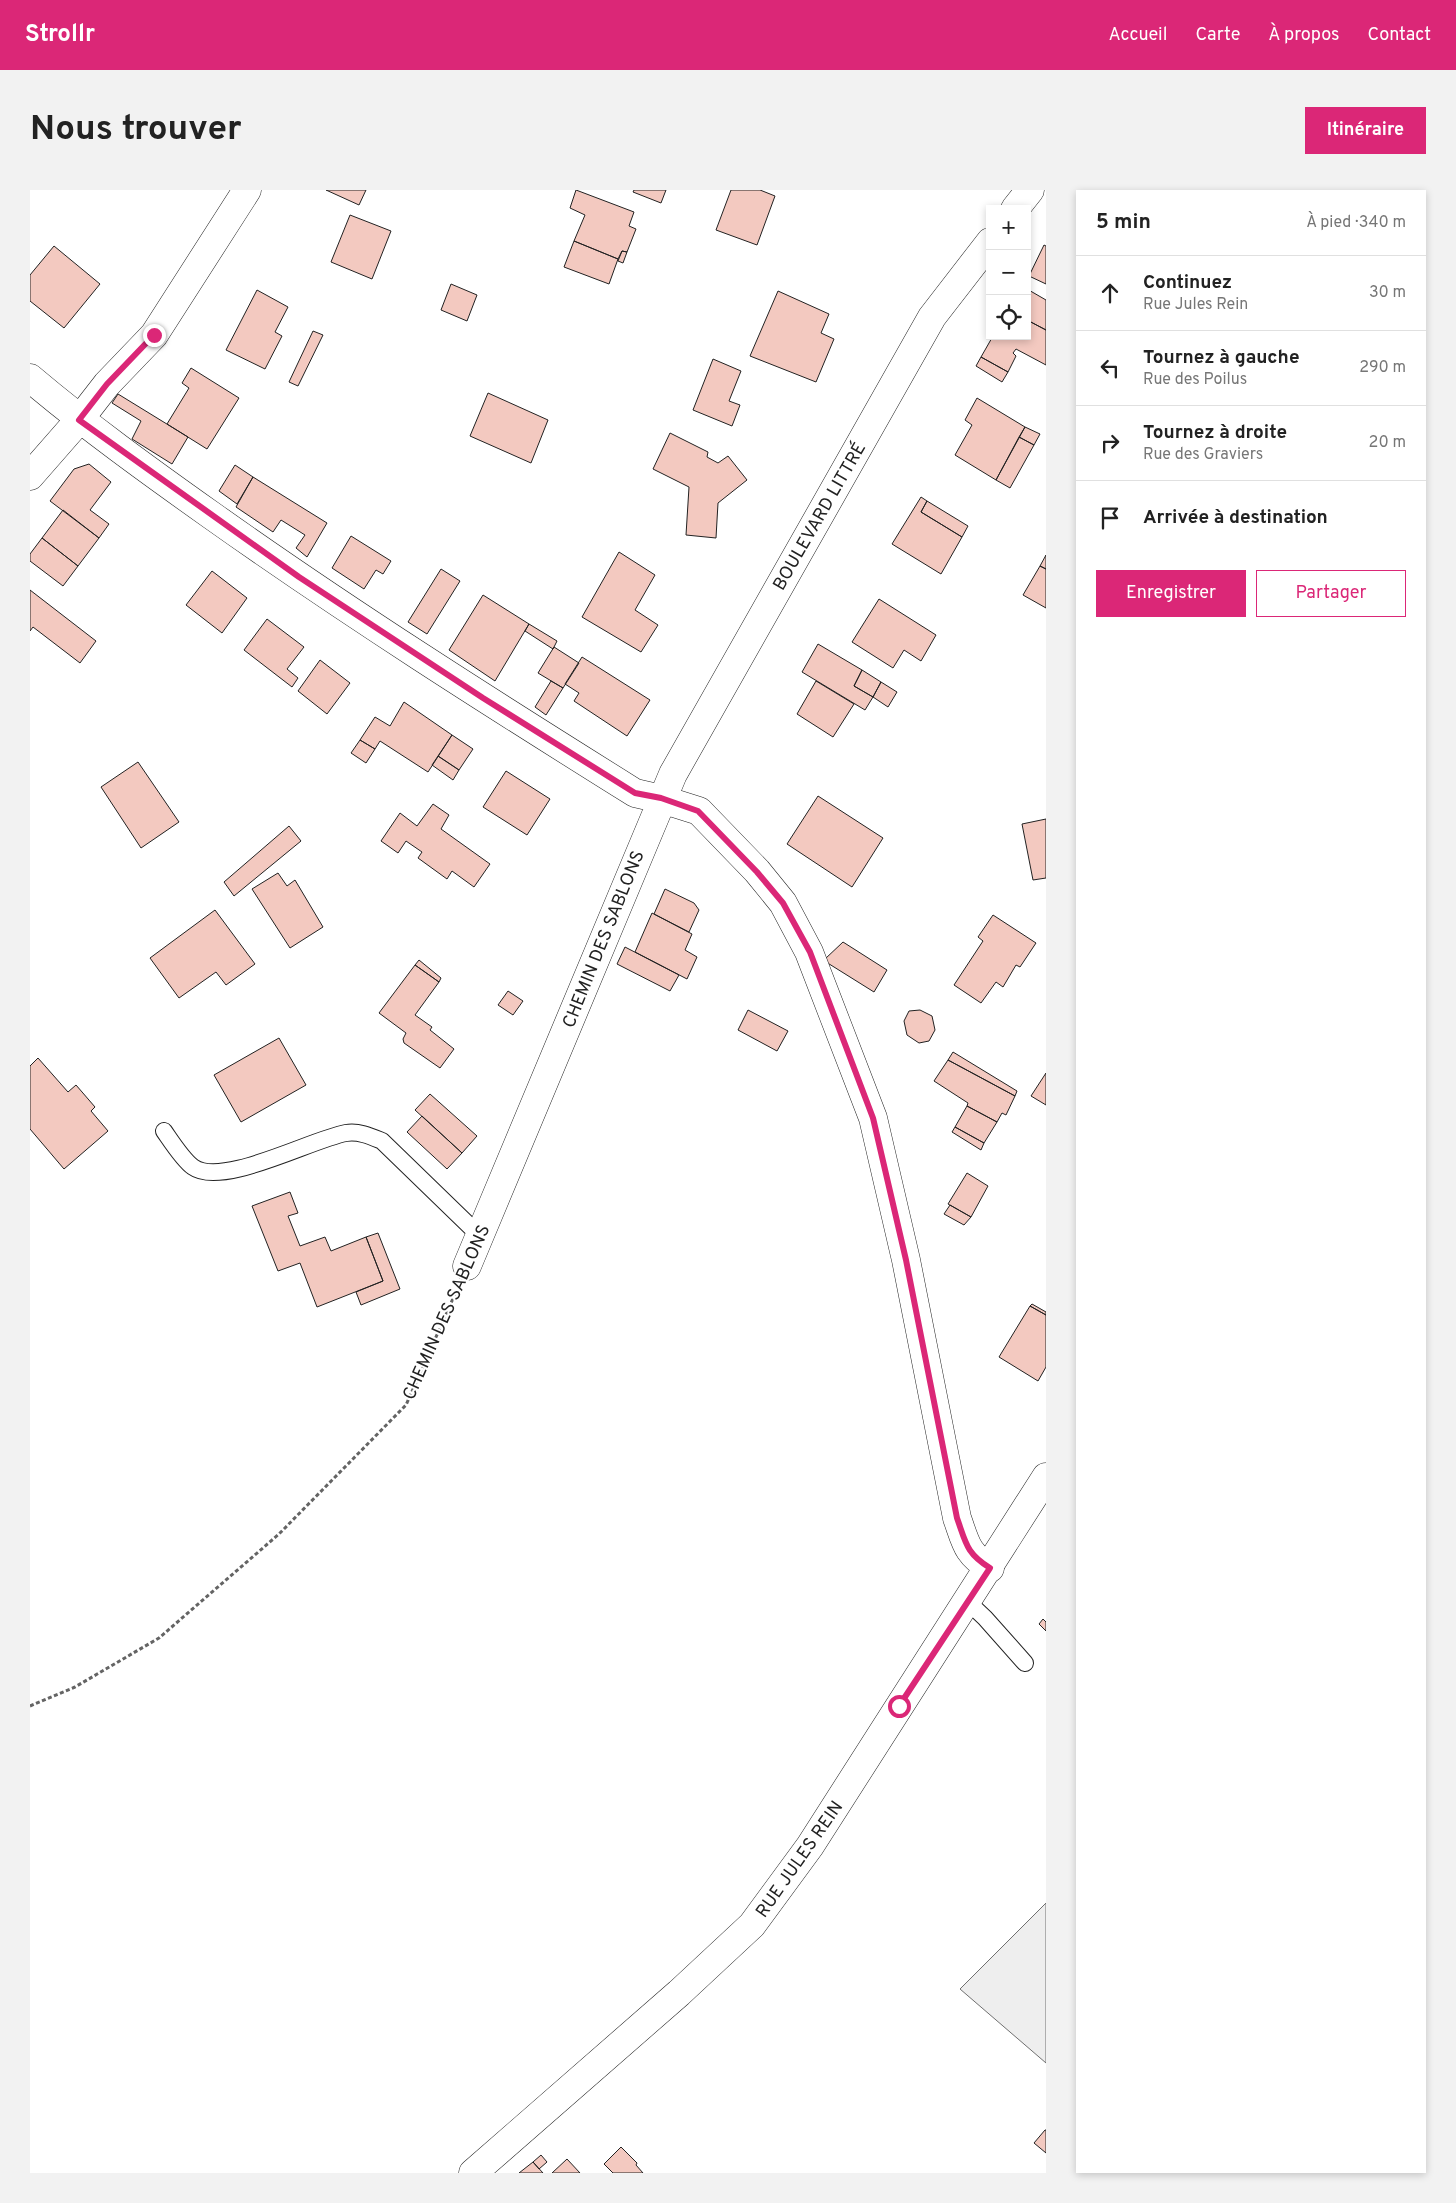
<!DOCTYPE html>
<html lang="fr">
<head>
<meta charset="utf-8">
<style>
  body { margin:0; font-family:Overpass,sans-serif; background:#f2f2f2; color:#222 }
  .controls { position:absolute; right:15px; top:15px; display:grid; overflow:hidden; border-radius:0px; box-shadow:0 2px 8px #0003 }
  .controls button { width:45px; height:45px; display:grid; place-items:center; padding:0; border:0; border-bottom:1px solid #e0e0e0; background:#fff; color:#222; font:25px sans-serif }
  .stop { position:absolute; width:15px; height:15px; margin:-11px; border:4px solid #db2777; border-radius:50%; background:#fff }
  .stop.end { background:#db2777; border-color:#fff; box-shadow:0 1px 5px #0008 }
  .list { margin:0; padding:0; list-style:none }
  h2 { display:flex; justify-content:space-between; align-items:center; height:65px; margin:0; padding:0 20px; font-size:21px }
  h2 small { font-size:16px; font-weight:400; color:#767676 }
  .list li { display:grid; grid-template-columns:32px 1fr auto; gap:15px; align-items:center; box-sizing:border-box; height:75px; padding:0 20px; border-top:1px solid #e0e0e0 }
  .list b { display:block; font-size:19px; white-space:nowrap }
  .list p { margin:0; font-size:16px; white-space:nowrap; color:#767676 }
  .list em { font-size:16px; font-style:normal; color:#767676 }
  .actions { display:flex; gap:10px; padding:15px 20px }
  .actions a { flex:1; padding:11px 0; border:1px solid #db2777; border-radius:0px; text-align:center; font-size:18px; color:#db2777 }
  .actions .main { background:#db2777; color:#fff }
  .icon { flex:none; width:28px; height:28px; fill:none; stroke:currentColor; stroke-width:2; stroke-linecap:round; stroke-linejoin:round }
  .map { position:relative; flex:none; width:1016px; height:1983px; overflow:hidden; border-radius:0px }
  header { display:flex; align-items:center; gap:30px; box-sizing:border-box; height:70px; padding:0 25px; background:#db2777; color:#fff }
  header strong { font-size:24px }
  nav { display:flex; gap:28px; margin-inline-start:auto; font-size:18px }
  .intro { display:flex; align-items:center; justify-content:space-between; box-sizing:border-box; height:120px; padding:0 30px }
  h1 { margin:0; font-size:35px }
  .button { padding:12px 22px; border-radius:0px; background:#db2777; color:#fff; font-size:18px; font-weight:700 }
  main { display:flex; gap:30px; padding:0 30px }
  aside { flex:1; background:#fff; border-radius:0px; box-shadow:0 2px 8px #0003 }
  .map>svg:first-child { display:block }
</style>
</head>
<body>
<header>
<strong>Strollr</strong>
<nav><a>Accueil</a><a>Carte</a><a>À propos</a><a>Contact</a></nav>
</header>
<div class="intro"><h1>Nous trouver</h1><a class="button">Itinéraire</a></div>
<main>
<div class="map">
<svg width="1016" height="1983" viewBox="0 0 1016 1983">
  <rect width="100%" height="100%" fill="#fff"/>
  <!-- green -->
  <path fill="#eee" stroke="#6f6f6f" d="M1016 1713V1873L930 1799Z"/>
  <!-- building -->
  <path fill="#f3c9c0" stroke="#222" d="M296 0H336L329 15Z
    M546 0 604 22 599 36 606 39 597 62 592 61 588 69 544 51 555 25 540 18Z
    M604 0H636L631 13 603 2Z
    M701 0H730L745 6 727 55 686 40Z
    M320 25 361 41 342 89 301 72Z
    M544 51 588 69 579 94 534 77Z
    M1014 55 1016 56V94L999 86Z
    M24 56 70 94 34 138 0 111V85Z
    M592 61 597 62 593 73 588 71Z
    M421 94 447 105 437 131 411 120Z
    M997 99 1016 110V140L997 130Z
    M227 100 258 117 245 142 252 146 235 179 196 160Z
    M748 101 799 124 791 143 804 149 786 192 720 166Z
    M997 130 1016 140V175L986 159 983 163 986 166 978 182 951 167 963 146H997Z
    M283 141 293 145 268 196 259 192Z
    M951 167 978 182 972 192 946 176Z
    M683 169 711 181 699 211 710 215 702 236 663 220Z
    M161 178 209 208 177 259 137 234 159 198 152 193Z
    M458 203 518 230 501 273 440 246Z
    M88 204 158 247 142 274 102 249 111 231 82 213Z
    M947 208 995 237 966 290 925 265 942 235 935 230Z
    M995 237 1010 244 1004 255 989 247Z
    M640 243 678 262 677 267 688 273 698 266 717 290 688 313 686 348 656 345 659 297 623 279Z
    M989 247 1004 255 980 298 966 290Z
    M59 274 81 292 60 320 79 334 69 348 20 311 44 279Z
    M205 275 223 287 207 314 189 301Z
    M223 287 297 333 277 367 266 358 275 345 251 330 243 342 206 317Z
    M891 307 897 311 891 322 932 347 911 384 862 354Z
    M897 311 938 336 932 347 891 322Z
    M33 320 69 348 48 376 12 348Z
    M321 346 361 371 353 384 346 380 334 399 302 378Z
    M12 348 48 376 33 396 0 371V364Z
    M589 362 625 385 605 420 628 435 611 462 552 427Z
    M1016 365V379L1010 376Z
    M1010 376 1016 379V418L993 405Z
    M411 379 430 391 397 444 378 432Z
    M182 381 217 408 192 443 156 415Z
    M0 400 66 451 50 473 3 437 0 441Z
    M453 405 499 434 465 491 419 460Z
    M849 409 906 445 891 471 874 460 863 478 822 452Z
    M237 429 274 457 257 479 268 488 262 497 214 460Z
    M499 434 527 451 523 459 495 441Z
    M788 454 832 480 824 496 843 507 835 520 772 482Z
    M524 457 549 473 533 498 508 483Z
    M552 467 620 510 597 546 544 511 549 503 535 494Z
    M290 470 320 493 297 524 268 501Z
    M832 480 851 492 843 507 824 496Z
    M521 491 533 498 516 525 505 517Z
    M786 491 824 514 803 547 767 524Z
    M851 492 867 502 858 517 843 507Z
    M374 512 422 545 398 582 350 551 345 559 330 550 345 527 360 536Z
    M422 545 443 559 429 580 408 566Z
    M330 550 345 559 336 573 321 563Z
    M408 566 429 580 423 590 402 575Z
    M108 572 149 632 111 658 71 597Z
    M476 581 520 609 497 645 453 617Z
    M788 606 853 648 822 697 757 654Z
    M403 614 419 625 411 639 460 674 444 697 422 681 417 689 388 668 392 662 376 651 368 663 351 651 370 623 387 636Z
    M1016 629V688L1003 690 992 634Z
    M259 636 271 651 204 706 194 692Z
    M248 683 257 696 265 690 293 737 260 758 222 699Z
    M635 699 664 713 669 720 659 742 624 724Z
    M185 720 225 774 196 795 186 782 149 808 120 768Z
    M622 723 662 744 655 760 667 767 657 789 605 762Z
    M963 725 1006 753 990 777 986 775 973 797 966 792 951 813 924 795 953 751 948 747Z
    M813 752 857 780 844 802 796 772 795 769Z
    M595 757 649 785 640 801 587 774Z
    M389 770 411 788 409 792 385 775Z
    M385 775 409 792 385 825 402 837 400 840 424 859 410 878 374 853 373 849 376 843 349 823Z
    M478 801 493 811 483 825 468 815Z
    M718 820 758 841 747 861 708 840Z
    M890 820 902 826 905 840 899 851 889 853 877 845 874 831 879 821Z
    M249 848 276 895 211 932 184 885Z
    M923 862 987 901 985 906 918 870Z
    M8 868 38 902 46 895 65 917 61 921 78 941 34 979 0 939V876Z
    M918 870 985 906 976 925 972 923 967 932 937 916 938 913 904 891Z
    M1016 883V915L1001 906Z
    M400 904 447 946 432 963 385 920Z
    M937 916 967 932 954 953 925 937Z
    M392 926 432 963 417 979 377 942Z
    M925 937 954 953 951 960 922 942Z
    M937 983 958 996 941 1027 918 1014Z
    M260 1002 268 1023 258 1026 270 1056 295 1047 301 1061 336 1047 353 1091 287 1117 270 1073 248 1081 222 1016Z
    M920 1015 941 1027 934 1035 914 1024Z
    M348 1043 370 1099 331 1115 326 1102 353 1091 336 1047Z
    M1002 1114 1016 1122V1125L1000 1116Z
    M1000 1116 1016 1125V1177L1008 1191 969 1167Z
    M1013 1429 1016 1432V1441L1009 1434Z
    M1015 1940H1016V1963L1004 1953Z
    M591 1957 607 1973 606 1975 613 1983H583L574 1974Z
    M511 1965 517 1972 509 1979 503 1972Z
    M537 1969 550 1983H522Z
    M503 1972 513 1983H489Z"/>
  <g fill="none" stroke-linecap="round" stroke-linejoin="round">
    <!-- lane casing -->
    <g stroke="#222" stroke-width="18">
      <path id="lane" d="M134 941C141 951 153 970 163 977 192 998 282 949 316 943 329 941 340 946 352 951L450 1046
        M937 1411 955 1428 995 1473"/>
    </g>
    <!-- street casing -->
    <g stroke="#222" stroke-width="29">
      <path id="street" d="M985 19 1000 0
        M0 188C58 237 119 281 181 325 319 423 461 513 605 603L631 609 669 621 727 681 753 713 779 762 843 928 876 1070 927 1328C936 1353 936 1363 960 1378
        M0 286 49 230 77 194 124 145 217 0
        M437 1076 643 584 902 127 960 52"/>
    </g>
    <!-- secondary casing -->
    <g stroke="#222" stroke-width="29">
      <path id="secondary" d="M443 1983 649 1803 722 1735 780 1656 1016 1287"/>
    </g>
    <!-- path -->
    <path stroke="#646464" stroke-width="3" stroke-dasharray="4 2.5" stroke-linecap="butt" d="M0 1516 45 1497 129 1448 249 1344 376 1215 425 1104"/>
    <!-- lane -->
    <use href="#lane" stroke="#fff" stroke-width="16"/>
    <!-- street -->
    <use href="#street" stroke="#fff" stroke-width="28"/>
    <!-- secondary -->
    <use href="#secondary" stroke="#fff" stroke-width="28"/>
  </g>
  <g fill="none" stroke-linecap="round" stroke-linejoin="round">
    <!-- route -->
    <path stroke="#db2777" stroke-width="6" d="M124 145 77 194 49 230 269 387 453 508 605 603 631 608 668 621 727 682 753 713 780 762 843 928 876 1070 927 1328C936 1353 936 1363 960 1378L869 1516"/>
  </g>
  <g text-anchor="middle" stroke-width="4" stroke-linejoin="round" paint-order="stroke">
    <!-- street labels -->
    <g font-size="18" fill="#222" stroke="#fff">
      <text transform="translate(789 326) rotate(-60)" y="6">BOULEVARD LITTRÉ</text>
      <text transform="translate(573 749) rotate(-68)" y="6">CHEMIN DES SABLONS</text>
      <text transform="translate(416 1122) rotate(-66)" y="6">CHEMIN DES SABLONS</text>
      <text transform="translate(769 1669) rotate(-55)" y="6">RUE JULES REIN</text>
    </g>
  </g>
</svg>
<div class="controls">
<button>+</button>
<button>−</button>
<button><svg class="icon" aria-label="locate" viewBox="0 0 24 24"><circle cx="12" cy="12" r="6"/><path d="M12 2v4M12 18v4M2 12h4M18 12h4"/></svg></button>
</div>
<div class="stop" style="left:869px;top:1516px"></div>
<div class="stop end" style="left:124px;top:145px"></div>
</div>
<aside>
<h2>5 min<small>À pied · 340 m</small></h2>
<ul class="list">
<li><svg class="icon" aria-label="ahead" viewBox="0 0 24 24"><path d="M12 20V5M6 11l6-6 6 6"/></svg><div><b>Continuez</b><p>Rue Jules Rein</p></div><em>30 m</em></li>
<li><svg class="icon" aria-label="left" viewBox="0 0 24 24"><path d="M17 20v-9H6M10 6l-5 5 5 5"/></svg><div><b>Tournez à gauche</b><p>Rue des Poilus</p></div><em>290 m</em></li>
<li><svg class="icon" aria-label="right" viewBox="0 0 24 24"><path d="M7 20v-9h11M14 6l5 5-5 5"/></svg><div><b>Tournez à droite</b><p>Rue des Graviers</p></div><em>20 m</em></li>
<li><svg class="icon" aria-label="arrive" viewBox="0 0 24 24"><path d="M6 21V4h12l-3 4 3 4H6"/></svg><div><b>Arrivée à destination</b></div></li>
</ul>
<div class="actions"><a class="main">Enregistrer</a><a>Partager</a></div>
</aside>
</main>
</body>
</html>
